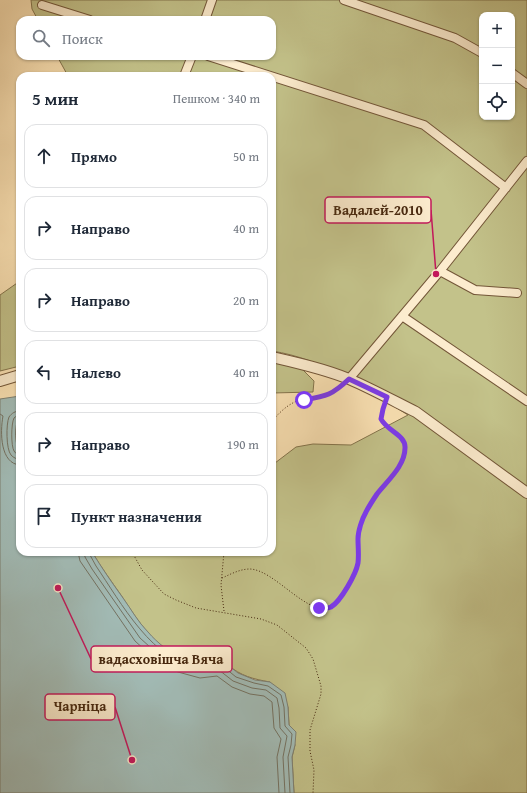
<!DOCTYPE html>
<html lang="ru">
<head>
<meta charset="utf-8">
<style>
  body { margin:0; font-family:"Gentium Book Plus",serif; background:#f2f2f3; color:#1f2937 }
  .controls { position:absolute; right:12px; top:12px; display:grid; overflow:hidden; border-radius:8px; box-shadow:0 1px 3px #0004 }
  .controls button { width:36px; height:36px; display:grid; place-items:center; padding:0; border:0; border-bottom:1px solid #e0e1e3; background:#fff; color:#1f2937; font:20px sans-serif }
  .stop { position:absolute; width:12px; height:12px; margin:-9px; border:3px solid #7c3aed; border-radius:50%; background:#fff }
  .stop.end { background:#7c3aed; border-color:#fff; box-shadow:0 1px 4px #0008 }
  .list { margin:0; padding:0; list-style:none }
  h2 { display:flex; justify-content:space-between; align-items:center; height:52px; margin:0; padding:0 16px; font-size:17px }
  h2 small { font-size:13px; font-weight:400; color:#747a83 }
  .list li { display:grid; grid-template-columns:26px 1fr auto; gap:12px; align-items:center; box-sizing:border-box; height:64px; margin:0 8px 8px; padding:0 8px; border:1px solid #e0e1e3; border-radius:12px }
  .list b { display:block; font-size:15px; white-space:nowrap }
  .list em { font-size:13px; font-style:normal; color:#747a83 }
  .icon { flex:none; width:22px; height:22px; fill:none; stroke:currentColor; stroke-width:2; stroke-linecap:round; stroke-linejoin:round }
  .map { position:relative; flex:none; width:527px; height:793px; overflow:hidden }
  .search { position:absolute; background:#fff; box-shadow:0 1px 3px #0004; left:16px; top:16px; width:260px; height:44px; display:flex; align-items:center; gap:10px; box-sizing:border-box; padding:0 14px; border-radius:12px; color:#747a83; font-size:15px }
  .panel { position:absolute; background:#fff; box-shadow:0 1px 3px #0004; left:16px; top:72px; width:260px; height:484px; border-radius:12px }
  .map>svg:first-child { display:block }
</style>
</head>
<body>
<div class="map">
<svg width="527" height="793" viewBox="0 0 527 793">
  <rect width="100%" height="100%" fill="#fbe2b4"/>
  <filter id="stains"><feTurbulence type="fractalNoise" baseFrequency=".005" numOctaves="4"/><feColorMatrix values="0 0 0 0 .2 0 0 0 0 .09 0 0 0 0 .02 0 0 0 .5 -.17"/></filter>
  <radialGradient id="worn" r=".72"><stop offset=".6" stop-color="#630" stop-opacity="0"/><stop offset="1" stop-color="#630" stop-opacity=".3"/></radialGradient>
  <!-- green -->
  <path fill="#c3c28a" stroke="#84744c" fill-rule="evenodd" d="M31 0H527V793H294L292 757 295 745 289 725 288 707 270 682C253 679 241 676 228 665L229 658C223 656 220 660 215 661 204 664 195 661 185 658 155 650 137 619 121 595 111 581 101 567 92 552H272V463H275L296 447 313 444 351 445 408 415C364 388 324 359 272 351V76H68L57 56H272V20H38L32 9ZM482 15H512V117H482Z
    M20 281V366L0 371V295Z
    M272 362 302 369 314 381 313 392 272 393Z"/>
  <!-- water -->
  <path fill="#a2bcb7" stroke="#7d8073" d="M20 396V418C13 425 15 445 20 453V552H92C102 568 112 583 123 598 131 609 138 622 148 632 168 655 196 670 226 657L229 658 228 665 238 673 255 680 270 682 285 693 288 707 289 725 296 732 295 745 292 757 294 793H0V399Z"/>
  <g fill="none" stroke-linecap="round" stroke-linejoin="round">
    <!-- shore -->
    <path stroke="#747262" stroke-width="1" d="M20 411C15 411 12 413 9 417 6 424 6 449 11 455 14 458 16 459 20 459
      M0 414 3 416C0 432 0 464 20 465
      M20 416C17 416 16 416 14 418 11 424 11 446 14 451 16 454 17 454 20 454
      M78 552 80 561 135 641 156 660 178 672 200 678 217 676 232 687 250 694 264 696 272 702 274 728 281 739 277 757 279 793
      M84 552 85 557 92 569 140 638 160 656 179 666 198 671 219 670 233 681 252 688 266 690 277 698 279 708 280 728 287 736 283 757 285 793
      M89 552 90 555 96 566C120 601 154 665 201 667 209 667 216 665 222 663L225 668 236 677 254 683 268 686 281 695 284 707 285 726 292 734 291 745 288 757 290 793"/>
    <!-- minor casing -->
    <g stroke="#735638" stroke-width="10">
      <path id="minor" d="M344 0 455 38 482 53
        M42 5 90 20
        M205 20 212 0
        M208 56 424 125 506 188
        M512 73 527 84
        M184 76 192 56
        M440 271 475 290 517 293
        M402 316 527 401
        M349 379 440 271 527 161"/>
    </g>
    <!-- tertiary casing -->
    <g stroke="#735638" stroke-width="12">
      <path id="tertiary" d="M272 357C298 363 325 369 349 379 372 389 394 401 416 412L527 493
        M0 381 20 375"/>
    </g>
    <!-- path -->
    <path stroke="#46270e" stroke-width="1" stroke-dasharray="1 2" stroke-linecap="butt" d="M272 421C279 413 287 405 297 401 314 396 328 400 341 386
      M272 456V470
      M132 552 142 570 164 594 176 600 196 608 261 619 277 625 306 648 313 659 321 686V694L310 730V751L314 770 313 793
      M222 578C231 574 240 569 250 569 274 570 305 613 327 608 340 605 355 576 358 564 359 556 357 546 358 537 359 532 361 527 362 523 365 513 370 504 376 496 386 481 405 466 406 447 406 434 388 431 381 419L384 405
      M224 611 221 585 224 552"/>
    <!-- minor -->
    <use href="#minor" stroke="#fcecce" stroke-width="8"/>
    <!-- tertiary -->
    <use href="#tertiary" stroke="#fcecce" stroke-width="10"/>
  </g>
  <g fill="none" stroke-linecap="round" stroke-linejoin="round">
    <!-- route -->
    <path stroke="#7c3aed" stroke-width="5" d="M304 400C327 396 332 395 349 379L387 397 383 409 381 419C387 431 406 435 405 448 405 466 387 481 377 494 373 500 369 506 366 512 362 519 358 531 358 539 358 547 359 555 358 563 356 574 341 601 331 607 327 609 323 608 319 608"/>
  </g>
  <!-- callouts -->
  <path fill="none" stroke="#c2185b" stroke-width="1.5" d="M436 274L431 210M58 588L91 659M132 760L115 707"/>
  <g fill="#c2185b" stroke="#fcecce" stroke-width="1.5">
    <circle cx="436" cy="274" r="4"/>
    <circle cx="58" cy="588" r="4"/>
    <circle cx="132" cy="760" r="4"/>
  </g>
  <g fill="#fcecce" stroke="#c2185b" stroke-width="1.5">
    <rect x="325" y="197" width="106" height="26" rx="4"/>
    <rect x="91" y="646" width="141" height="26" rx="4"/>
    <rect x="45" y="694" width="70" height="26" rx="4"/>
  </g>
  <g font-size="14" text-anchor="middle" font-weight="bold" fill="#46270e">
    <text x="378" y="215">Вадалей-2010</text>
    <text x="161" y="664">вадасховішча Вяча</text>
    <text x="80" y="711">Чарніца</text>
  </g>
  <rect width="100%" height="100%" filter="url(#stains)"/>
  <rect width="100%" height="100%" fill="url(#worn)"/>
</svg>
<div class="controls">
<button>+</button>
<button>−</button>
<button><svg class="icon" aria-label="locate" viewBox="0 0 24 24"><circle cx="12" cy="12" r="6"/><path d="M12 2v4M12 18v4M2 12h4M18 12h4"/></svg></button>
</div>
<div class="stop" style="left:304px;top:400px"></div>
<div class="stop end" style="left:319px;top:608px"></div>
<div class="search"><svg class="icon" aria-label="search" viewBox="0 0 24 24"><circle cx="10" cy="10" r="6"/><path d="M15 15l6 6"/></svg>Поиск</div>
<section class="panel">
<h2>5 мин<small>Пешком · 340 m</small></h2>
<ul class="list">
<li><svg class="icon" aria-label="ahead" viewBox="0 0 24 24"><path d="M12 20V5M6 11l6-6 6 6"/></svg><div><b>Прямо</b></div><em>50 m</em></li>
<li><svg class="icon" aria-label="right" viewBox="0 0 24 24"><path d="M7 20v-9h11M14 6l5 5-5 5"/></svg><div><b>Направо</b></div><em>40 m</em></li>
<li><svg class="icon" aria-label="right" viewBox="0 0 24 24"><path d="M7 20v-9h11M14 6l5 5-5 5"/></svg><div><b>Направо</b></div><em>20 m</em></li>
<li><svg class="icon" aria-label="left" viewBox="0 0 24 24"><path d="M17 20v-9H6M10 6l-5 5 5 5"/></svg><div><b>Налево</b></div><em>40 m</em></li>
<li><svg class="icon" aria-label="right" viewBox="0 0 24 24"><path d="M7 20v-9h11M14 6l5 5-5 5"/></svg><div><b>Направо</b></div><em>190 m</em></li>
<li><svg class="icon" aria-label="arrive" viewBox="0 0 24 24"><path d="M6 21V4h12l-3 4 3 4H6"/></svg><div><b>Пункт назначения</b></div></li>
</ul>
</section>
</div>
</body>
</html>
